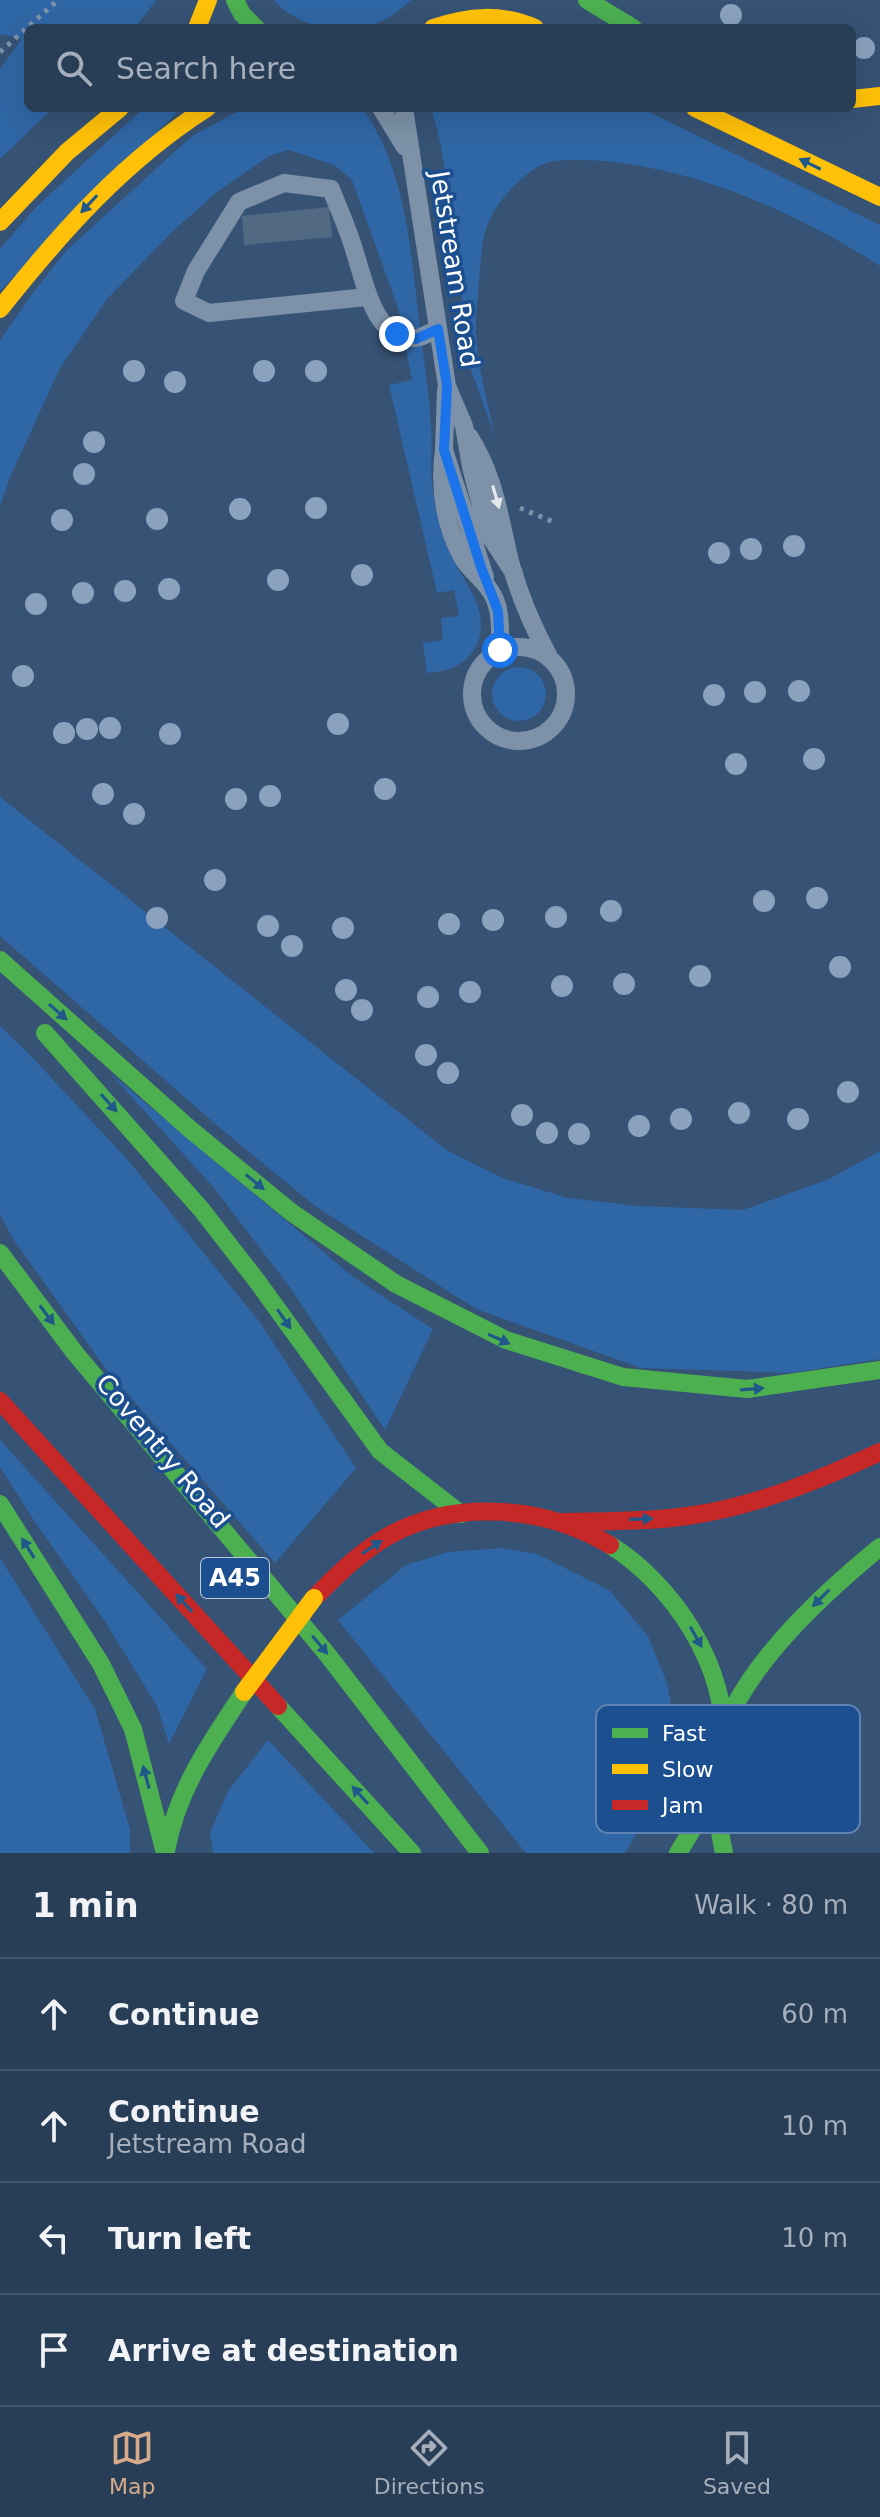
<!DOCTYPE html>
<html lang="en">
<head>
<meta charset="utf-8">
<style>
  body { margin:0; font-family:"DejaVu Sans",sans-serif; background:#344961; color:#f1f3f6 }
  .stop { position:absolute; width:24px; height:24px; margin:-18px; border:6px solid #1a73e8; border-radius:50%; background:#fff }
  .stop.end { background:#1a73e8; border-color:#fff; box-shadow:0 2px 8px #0008 }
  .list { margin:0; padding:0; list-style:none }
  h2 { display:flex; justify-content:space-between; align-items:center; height:104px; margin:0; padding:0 32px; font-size:34px }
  h2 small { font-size:26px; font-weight:400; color:#a5aeba }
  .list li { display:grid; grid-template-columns:52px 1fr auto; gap:24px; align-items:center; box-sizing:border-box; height:112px; padding:0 32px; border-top:2px solid #44576d }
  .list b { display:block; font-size:30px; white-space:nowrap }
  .list p { margin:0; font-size:26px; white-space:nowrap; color:#a5aeba }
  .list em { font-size:26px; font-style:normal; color:#a5aeba }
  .icon { flex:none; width:44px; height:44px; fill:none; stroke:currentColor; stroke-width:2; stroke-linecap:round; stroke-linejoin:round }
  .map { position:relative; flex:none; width:880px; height:1853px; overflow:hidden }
  .search { position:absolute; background:#283e57; box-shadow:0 8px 32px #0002; left:24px; right:24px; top:24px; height:88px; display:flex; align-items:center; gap:20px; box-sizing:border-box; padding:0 28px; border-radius:12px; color:#a5aeba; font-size:30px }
  .sheet { height:552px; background:#283e57 }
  nav { display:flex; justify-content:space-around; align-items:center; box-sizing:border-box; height:112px; border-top:2px solid #44576d; background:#283e57; font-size:22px; color:#a5aeba }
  nav a { display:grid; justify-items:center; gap:4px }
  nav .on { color:#d6ab8b }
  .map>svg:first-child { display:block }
</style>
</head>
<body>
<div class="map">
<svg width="880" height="1853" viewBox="0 0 880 1853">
  <rect width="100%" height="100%" fill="#365274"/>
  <!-- green -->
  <path fill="#2f66a5" d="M0 0H156L135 28H28V108H53L0 159V69L22 39 0 34Z
    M274 0H411C398 12 385 22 368 26 338 35 294 25 274 0Z
    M144 108H181L0 291V249L38 205Z
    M244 108H363C407 173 411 253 420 329 424 361 429 393 431 425 433 450 429 474 434 498 437 517 444 537 452 556 464 584 488 606 479 639 471 664 450 671 427 673L423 643 443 640 441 618 459 616 454 590 437 593 389 385 412 380 398 308 352 180 334 165 289 150 269 156 217 192 172 232 107 299 59 370 11 475 0 506V340L32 294 67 250 192 136Z
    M431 108H641L880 225V266C797 212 685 163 585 160 573 160 555 159 543 164 521 175 495 203 487 226 481 243 481 263 479 281 478 298 475 318 476 335 478 369 488 404 495 437L469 364 453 220 440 141Z
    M492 694a27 27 0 1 1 54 0a27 27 0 1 1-54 0Z
    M0 797 448 1151 503 1178 568 1198 638 1206 743 1210 829 1179 880 1151V1359L791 1373 641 1368 476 1309 315 1206 220 1128 0 936Z
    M0 1026 30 1055 127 1159 259 1321 356 1468 275 1563 106 1369 13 1239 0 1214Z
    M110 1073 352 1276 433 1329 385 1430 291 1289 215 1189Z
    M0 1440 207 1669 169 1744 157 1706 104 1620 35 1522 0 1467Z
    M502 1548 537 1554 609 1590 648 1636 667 1683 673 1714 672 1745 649 1812 625 1853H526L338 1620 406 1565 448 1552Z
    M0 1558 95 1709 130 1829V1853H0Z
    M268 1740 374 1853H213L210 1833 228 1791Z"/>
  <!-- building -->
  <path fill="#526984" d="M329 207 332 237 244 245 242 216Z"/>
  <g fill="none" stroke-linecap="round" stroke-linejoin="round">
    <!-- path -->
    <path stroke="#7d92a8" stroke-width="5" stroke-dasharray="4 6" stroke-linecap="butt" d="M0 52 58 0
      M520 508 556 523"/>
    <!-- lane -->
    <path stroke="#7d92a8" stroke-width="18" d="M381 108 405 147
      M404 108 447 386 464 426 471 467 488 533 514 573
      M367 297 209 313 184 301 196 271 239 202 284 183 331 189C339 210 349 231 355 253 365 282 373 339 415 338 422 338 431 332 438 329
      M446 390 444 450 485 577
      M469 436C496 478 499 518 511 565 520 597 533 627 549 657
      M444 450C439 486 444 522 461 555 467 568 481 577 489 589 502 606 500 629 500 650
      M472 694a47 47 0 1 1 94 0a47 47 0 1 1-94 0Z"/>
    <!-- fast -->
    <path stroke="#4caf50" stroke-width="18" d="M235 0 242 14 256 28
      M587 0 633 28
      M0 960 191 1130 291 1212 396 1284 506 1340 623 1377 747 1389 880 1370
      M45 1033 201 1209 257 1281 380 1451 461 1514
      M0 1253 75 1353 327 1654 480 1853
      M0 1504 101 1664 133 1729 165 1853
      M610 1545C672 1583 731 1670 722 1746 718 1785 699 1820 678 1853
      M278 1706 412 1853
      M724 1728C753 1658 823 1594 880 1547
      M711 1786 724 1853
      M166 1851C177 1790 210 1743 244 1692"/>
    <!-- slow -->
    <path stroke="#ffc107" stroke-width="18" d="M197 28 208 0
      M433 28C469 16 500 13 535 28
      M852 99 880 96
      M695 108 880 197
      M0 222 67 152 120 108
      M0 309C61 232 124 161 207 108"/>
    <!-- jam -->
    <path stroke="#c62828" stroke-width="18" d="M0 1401 278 1706
      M563 1522C604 1521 646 1522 687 1516 754 1507 819 1480 880 1452
      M314 1598C337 1575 361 1551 390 1535 458 1498 546 1507 610 1545"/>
    <!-- slow-bridge -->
    <path stroke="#ffc107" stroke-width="18" d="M244 1692 314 1598"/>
  </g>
  <!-- trees -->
  <g fill="#8aa2be">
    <circle cx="731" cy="15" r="11"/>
    <circle cx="864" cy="48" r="11"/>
    <circle cx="134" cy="371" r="11"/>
    <circle cx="264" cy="371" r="11"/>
    <circle cx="316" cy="371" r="11"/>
    <circle cx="175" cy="382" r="11"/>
    <circle cx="94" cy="442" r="11"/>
    <circle cx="84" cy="474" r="11"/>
    <circle cx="316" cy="508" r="11"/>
    <circle cx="240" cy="509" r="11"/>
    <circle cx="157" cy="519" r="11"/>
    <circle cx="62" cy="520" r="11"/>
    <circle cx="794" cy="546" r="11"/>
    <circle cx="751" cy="549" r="11"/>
    <circle cx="719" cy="553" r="11"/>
    <circle cx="362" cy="575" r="11"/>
    <circle cx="278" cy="580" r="11"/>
    <circle cx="169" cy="589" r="11"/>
    <circle cx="125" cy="591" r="11"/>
    <circle cx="83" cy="593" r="11"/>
    <circle cx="36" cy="604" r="11"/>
    <circle cx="23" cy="676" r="11"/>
    <circle cx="799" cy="691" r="11"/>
    <circle cx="755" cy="692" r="11"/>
    <circle cx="714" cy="695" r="11"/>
    <circle cx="338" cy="724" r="11"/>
    <circle cx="110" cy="728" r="11"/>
    <circle cx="87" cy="729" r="11"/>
    <circle cx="64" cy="733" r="11"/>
    <circle cx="170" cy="734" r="11"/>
    <circle cx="814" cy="759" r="11"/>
    <circle cx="736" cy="764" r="11"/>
    <circle cx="385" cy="789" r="11"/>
    <circle cx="103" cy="794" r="11"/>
    <circle cx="270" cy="796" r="11"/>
    <circle cx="236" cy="799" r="11"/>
    <circle cx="134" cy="814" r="11"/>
    <circle cx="215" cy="880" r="11"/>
    <circle cx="817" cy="898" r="11"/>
    <circle cx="764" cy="901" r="11"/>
    <circle cx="611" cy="911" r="11"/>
    <circle cx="556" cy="917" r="11"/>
    <circle cx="157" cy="918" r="11"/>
    <circle cx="493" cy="920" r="11"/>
    <circle cx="449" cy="924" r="11"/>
    <circle cx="268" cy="926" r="11"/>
    <circle cx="343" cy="928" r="11"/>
    <circle cx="292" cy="946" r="11"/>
    <circle cx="840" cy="967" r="11"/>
    <circle cx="700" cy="976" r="11"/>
    <circle cx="624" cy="984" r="11"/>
    <circle cx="562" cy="986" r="11"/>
    <circle cx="346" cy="990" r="11"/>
    <circle cx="470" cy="992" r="11"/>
    <circle cx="428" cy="997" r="11"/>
    <circle cx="362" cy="1010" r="11"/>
    <circle cx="426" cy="1055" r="11"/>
    <circle cx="448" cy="1073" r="11"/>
    <circle cx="848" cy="1092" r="11"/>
    <circle cx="739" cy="1113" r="11"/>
    <circle cx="522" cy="1115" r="11"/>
    <circle cx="681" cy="1119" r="11"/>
    <circle cx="798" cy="1119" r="11"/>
    <circle cx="639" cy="1126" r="11"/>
    <circle cx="547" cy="1133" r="11"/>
    <circle cx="579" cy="1134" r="11"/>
  </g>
  <!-- one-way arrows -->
  <defs><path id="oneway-solid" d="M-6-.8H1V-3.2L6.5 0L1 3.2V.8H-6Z" transform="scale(2)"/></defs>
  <g fill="#205989">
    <use href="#oneway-solid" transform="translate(810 164) rotate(-154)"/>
    <use href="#oneway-solid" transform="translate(89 204) rotate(133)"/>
    <use href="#oneway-solid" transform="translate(58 1012) rotate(41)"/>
    <use href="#oneway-solid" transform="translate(109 1103) rotate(48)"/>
    <use href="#oneway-solid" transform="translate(255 1182) rotate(39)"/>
    <use href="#oneway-solid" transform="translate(47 1315) rotate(53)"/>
    <use href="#oneway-solid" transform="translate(284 1319) rotate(55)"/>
    <use href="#oneway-solid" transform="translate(499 1339) rotate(24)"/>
    <use href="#oneway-solid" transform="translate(752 1389) rotate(-4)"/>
    <use href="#oneway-solid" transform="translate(641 1519) rotate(-2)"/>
    <use href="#oneway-solid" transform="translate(372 1547) rotate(-34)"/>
    <use href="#oneway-solid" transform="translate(28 1548) rotate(-122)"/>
    <use href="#oneway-solid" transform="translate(821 1598) rotate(135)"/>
    <use href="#oneway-solid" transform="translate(184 1603) rotate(-132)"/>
    <use href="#oneway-solid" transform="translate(696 1637) rotate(61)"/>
    <use href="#oneway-solid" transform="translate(320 1645) rotate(50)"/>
    <use href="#oneway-solid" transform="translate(146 1777) rotate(-105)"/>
    <use href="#oneway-solid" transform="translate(360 1795) rotate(-132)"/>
  </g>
  <use fill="#e5e9ee" href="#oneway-solid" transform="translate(496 497) rotate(74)"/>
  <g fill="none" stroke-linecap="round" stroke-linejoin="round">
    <!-- route -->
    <path stroke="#1a73e8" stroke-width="10" d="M397 334 416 339 438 329 447 386 444 450 481 567 498 611 500 650"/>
  </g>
  <g text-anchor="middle" stroke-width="7" stroke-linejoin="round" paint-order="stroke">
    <!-- shield labels -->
    <rect fill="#1b4f8f" stroke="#bbcadd" stroke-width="2" x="201" y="1558" width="68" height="40" rx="6"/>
    <g font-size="24" font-weight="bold" fill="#fff">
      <text x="235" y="1586">A45</text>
    </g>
    <!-- street labels -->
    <g font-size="26" fill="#fff" stroke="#1b4f8f">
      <text transform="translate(455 269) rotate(81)" y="9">Jetstream Road</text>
      <text transform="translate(163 1451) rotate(50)" y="9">Coventry Road</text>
    </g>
  </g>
  <!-- legend -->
  <rect x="596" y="1705" width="264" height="128" rx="12" fill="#1b4f8f" stroke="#5f84b1" stroke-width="2"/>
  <rect x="612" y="1728" width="36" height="10" fill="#4caf50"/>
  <rect x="612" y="1764" width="36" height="10" fill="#ffc107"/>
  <rect x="612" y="1800" width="36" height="10" fill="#c62828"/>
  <g font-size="22" fill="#fff">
    <text x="662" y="1741">Fast</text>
    <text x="662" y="1777">Slow</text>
    <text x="662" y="1813">Jam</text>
  </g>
</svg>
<div class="stop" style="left:500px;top:650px"></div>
<div class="stop end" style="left:397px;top:334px"></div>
<div class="search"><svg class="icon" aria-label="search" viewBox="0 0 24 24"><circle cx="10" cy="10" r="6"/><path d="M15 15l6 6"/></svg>Search here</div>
</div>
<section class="sheet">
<h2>1 min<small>Walk · 80 m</small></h2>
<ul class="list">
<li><svg class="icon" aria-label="ahead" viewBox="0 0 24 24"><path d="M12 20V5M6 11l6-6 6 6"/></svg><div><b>Continue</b></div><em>60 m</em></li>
<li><svg class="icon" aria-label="ahead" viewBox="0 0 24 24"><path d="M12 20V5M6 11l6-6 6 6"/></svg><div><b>Continue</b><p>Jetstream Road</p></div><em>10 m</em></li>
<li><svg class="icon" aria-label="left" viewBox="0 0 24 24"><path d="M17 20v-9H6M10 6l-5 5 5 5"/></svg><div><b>Turn left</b></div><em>10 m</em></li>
<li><svg class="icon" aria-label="arrive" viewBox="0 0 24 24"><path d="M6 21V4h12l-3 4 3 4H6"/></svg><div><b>Arrive at destination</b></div></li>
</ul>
</section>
<nav>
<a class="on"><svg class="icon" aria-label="map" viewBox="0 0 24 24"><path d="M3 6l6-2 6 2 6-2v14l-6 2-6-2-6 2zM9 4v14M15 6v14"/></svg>Map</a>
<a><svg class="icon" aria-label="directions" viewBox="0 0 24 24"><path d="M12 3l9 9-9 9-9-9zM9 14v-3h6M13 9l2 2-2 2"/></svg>Directions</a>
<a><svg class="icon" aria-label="saved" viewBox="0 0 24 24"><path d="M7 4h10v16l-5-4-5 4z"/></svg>Saved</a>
</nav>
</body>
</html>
